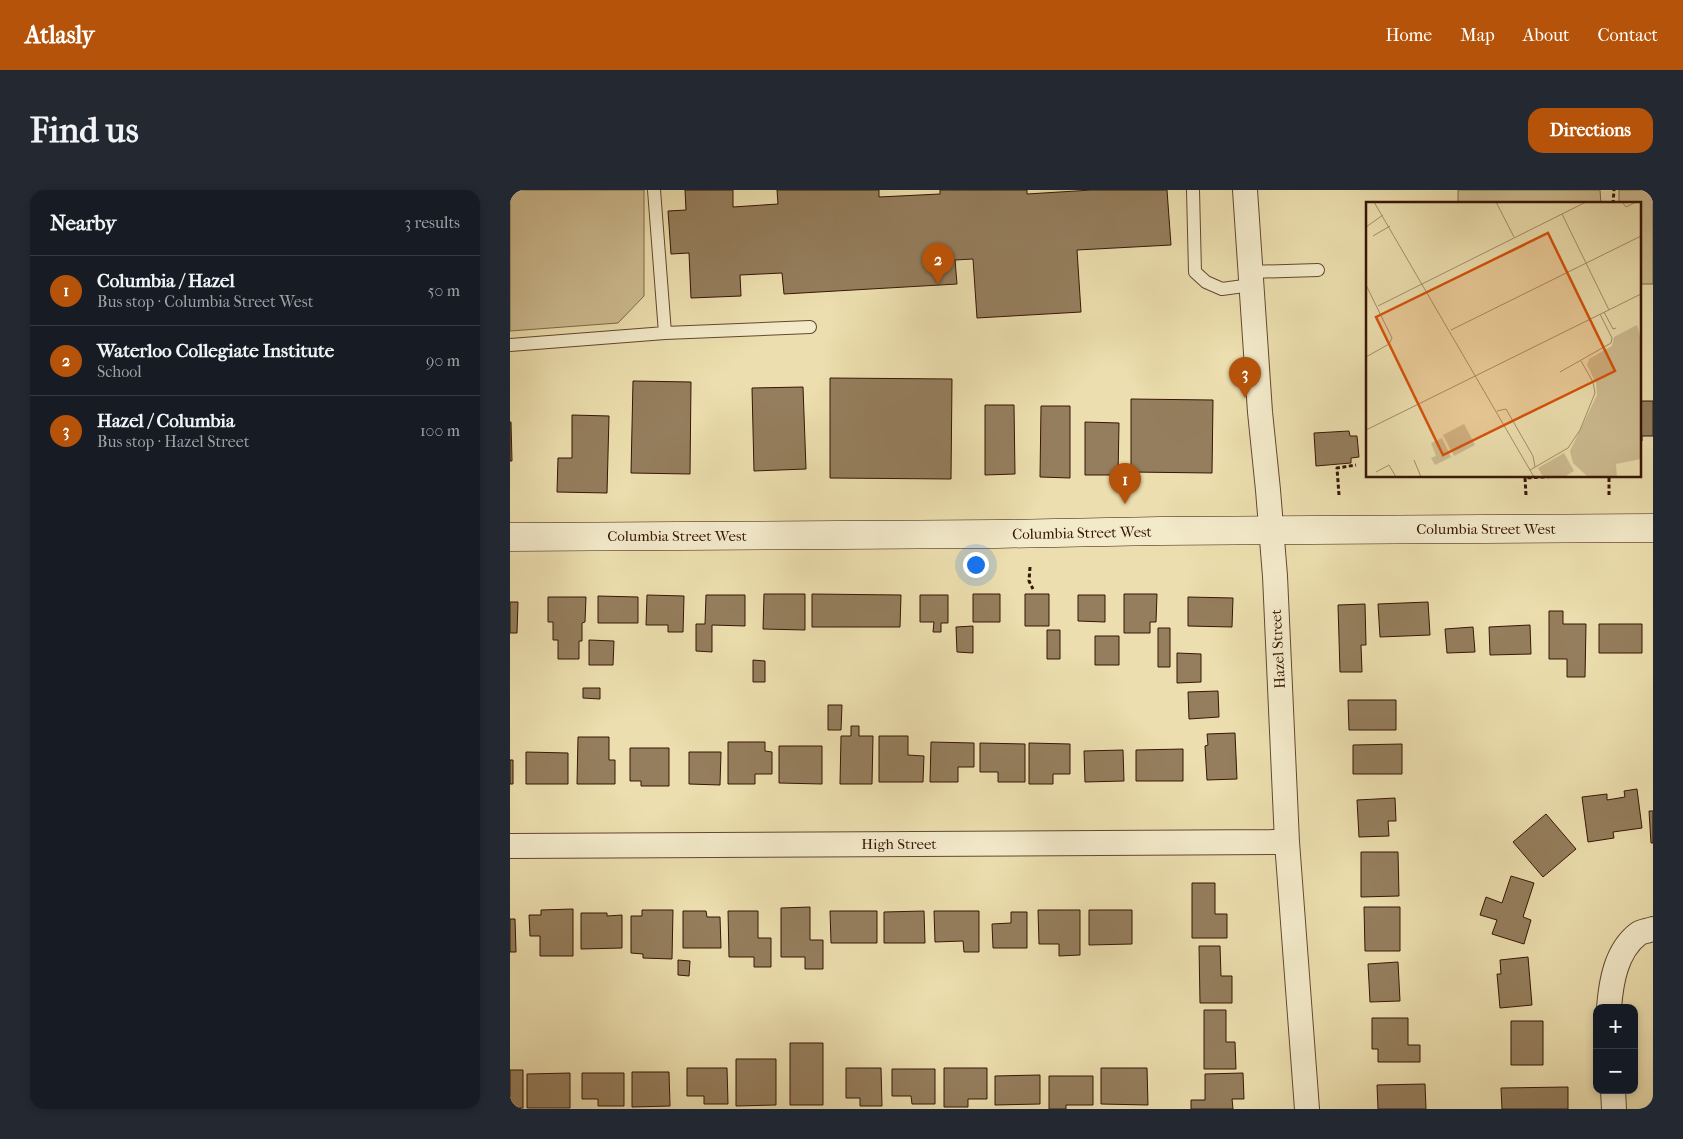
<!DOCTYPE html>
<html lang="en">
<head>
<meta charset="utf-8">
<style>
  body { margin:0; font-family:"IM FELL French Canon",serif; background:#242831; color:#f1f3f6 }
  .controls { position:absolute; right:15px; bottom:15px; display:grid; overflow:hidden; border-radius:10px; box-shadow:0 2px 8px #0003 }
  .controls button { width:45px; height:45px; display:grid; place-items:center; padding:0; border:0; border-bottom:1px solid #363941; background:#171b24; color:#f1f3f6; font:25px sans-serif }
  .you { position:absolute; left:465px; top:374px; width:18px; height:18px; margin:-12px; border:4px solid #fff; border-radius:50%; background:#1a73e8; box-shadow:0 0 0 8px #1a73e833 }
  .badge { display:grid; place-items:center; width:32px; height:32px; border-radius:50%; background:#b45309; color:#fff; font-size:16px; font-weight:700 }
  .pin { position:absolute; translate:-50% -41px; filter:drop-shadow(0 1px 2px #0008) }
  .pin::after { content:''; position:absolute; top:26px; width:18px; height:15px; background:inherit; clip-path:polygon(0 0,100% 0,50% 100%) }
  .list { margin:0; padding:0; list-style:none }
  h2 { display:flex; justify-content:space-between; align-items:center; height:65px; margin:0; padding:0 20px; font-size:21px }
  h2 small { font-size:16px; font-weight:400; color:#9ea1a6 }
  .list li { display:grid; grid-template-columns:32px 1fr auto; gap:15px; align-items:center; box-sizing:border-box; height:70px; padding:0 20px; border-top:1px solid #363941 }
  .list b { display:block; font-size:19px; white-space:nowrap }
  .list p { margin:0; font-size:16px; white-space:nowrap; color:#9ea1a6 }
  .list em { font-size:16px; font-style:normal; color:#9ea1a6 }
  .map { position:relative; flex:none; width:1143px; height:919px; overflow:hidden; border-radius:15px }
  header { display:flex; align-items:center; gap:30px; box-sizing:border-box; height:70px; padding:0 25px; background:#b45309; color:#fff }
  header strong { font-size:24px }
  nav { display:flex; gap:28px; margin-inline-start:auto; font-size:18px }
  .intro { display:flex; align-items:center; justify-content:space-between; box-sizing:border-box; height:120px; padding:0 30px }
  h1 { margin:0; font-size:35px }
  .button { padding:12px 22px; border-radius:15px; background:#b45309; color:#fff; font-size:18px; font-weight:700 }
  main { display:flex; gap:30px; padding:0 30px }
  aside { flex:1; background:#171b24; border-radius:15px; box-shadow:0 2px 8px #0003 }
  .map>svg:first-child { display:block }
</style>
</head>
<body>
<header>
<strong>Atlasly</strong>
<nav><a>Home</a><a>Map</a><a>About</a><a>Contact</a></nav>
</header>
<div class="intro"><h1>Find us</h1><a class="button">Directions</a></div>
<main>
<aside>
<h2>Nearby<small>3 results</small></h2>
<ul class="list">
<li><span class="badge">1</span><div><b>Columbia / Hazel</b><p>Bus stop · Columbia Street West</p></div><em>50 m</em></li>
<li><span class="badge">2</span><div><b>Waterloo Collegiate Institute</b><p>School</p></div><em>90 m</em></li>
<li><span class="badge">3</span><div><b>Hazel / Columbia</b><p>Bus stop · Hazel Street</p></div><em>100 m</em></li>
</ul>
</aside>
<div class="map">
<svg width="1143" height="919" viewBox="0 0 1143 919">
  <rect width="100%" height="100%" fill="#ecdeae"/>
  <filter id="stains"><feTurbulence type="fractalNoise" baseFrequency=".004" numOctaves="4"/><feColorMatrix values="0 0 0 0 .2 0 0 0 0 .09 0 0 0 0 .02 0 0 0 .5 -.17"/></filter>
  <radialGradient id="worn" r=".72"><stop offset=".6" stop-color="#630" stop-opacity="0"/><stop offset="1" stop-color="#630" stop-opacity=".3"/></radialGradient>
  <!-- green -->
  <path fill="#cdbc91" stroke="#82694b" d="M0 0H134V106L108 133 0 141Z
    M948 0H1090L1091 14H948Z
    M1109 0H1143V94H1129V14H1109Z"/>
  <!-- building -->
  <path fill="#957e5d" stroke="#371605" d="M175 0H223V17L268 14 267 0H369V7L430 4V0H517V4L582 0H657L661 55 567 60 571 122 467 128 463 69 445 70 447 94 274 104 272 83 230 85 231 106 181 108 179 63 161 64 158 21 176 20Z
    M320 188 442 189 441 289 320 288Z
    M123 191 181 192 180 284 121 283Z
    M293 197 296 279 244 281 242 198Z
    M621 209 703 210 702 283 621 282Z
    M1129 211H1143V246H1132V251H1129Z
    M475 215H504L505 284 475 285Z
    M531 216H560V288L530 287Z
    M62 225 99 226 97 303 47 302 48 268H62Z
    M0 232H1L2 271H0Z
    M575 232 609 233 608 285H575Z
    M839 241 840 246H847L849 267 841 268V273L806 276 804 243Z
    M254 404H295V440L253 439Z
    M302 404 391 405 390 437H302Z
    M463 404H490V432H463Z
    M515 404H539V436H515Z
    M614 404H647L646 432H640V443H614Z
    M137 405 174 406 173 442H158V435H136Z
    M196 405H235V436L202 435V462L186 461V434H195Z
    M410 405H438V433H431V442H423L424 432H410Z
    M568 405H595V432L568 431Z
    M88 406 128 407V433H88Z
    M38 407H76L75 432 72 433V451H69V469H48V450H43V432H38Z
    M678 407 723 408 722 437 678 436Z
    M0 412H8L7 443H0Z
    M918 412 920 445 870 447 868 414Z
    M855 414 856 455H851L852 482H830L828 415Z
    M1039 421H1053V434H1076L1075 487H1057V469H1039Z
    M1089 434H1132V463H1089Z
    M1020 435 1021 464 980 465 979 437Z
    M463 436V463L447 462 446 437Z
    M963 437 965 462 937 463 935 439Z
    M648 438H660V477H648Z
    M537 440H550V469H537Z
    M585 446H609V475H585Z
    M79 450 104 451 103 475H79Z
    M667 463 691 464V492L667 493Z
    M243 470 255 471V492H243Z
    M73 498H90V509L73 508Z
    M708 501 709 527 679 529 678 502Z
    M838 510H886V540H839Z
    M318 515H332L331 540H318Z
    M341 536H349V546H363L362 594H330L331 546H341Z
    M725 543 727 589 697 590 695 556 698 555 697 544Z
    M369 546H398V565L414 566 413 592H369Z
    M68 547H99V570H105V594H67Z
    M218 552H255V561L262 562V584H245V594H218Z
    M421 552 464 553V577H448V592H420Z
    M470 553 515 554V592H488V582H470Z
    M519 553 560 554V584H543V594H519Z
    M892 554V584H843V555Z
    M269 556H312V594L269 593Z
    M120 558H159V596H131V591H120Z
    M673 559V591H626V560Z
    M613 560 614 591 575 592 574 561Z
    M16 562 58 563V594H16Z
    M179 562H211L210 595 179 594Z
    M0 570H3V594H0Z
    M1127 599 1132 638 1103 642 1104 648 1078 652 1072 607 1097 604V610L1115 607 1114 601Z
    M885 608 886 631H878L879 646 849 647 847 610Z
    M1139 621H1143V653H1141Z
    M1036 624 1066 659 1033 687 1003 652Z
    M851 662H888L889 706 851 707Z
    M1001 686 1024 693 1013 727 1021 730 1014 754 982 744 987 730 970 725 976 707 992 713Z
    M682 693H705V724H717V748H682Z
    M300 717V750H313V779H295V767H271V718Z
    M854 717H890V761H855Z
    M63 719V766H30V746H20L19 725H31V720Z
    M132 720H163L162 769 133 768V764L121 763V726H132Z
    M528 720H570V765L549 766V754H529Z
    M579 720H622V754L579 755Z
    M173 721H196L197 727H210L211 758H173Z
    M218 721H248V748H261V777H244V767H219Z
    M320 721H367V753H321Z
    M414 721 415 753H374V722Z
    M424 721H469V762H454L453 751 425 752Z
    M501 722H517V758H483L482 734 501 733Z
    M71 723H97V726L112 725V758L71 759Z
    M0 729H5L6 762H0Z
    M689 756H710L711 786H722V813H690Z
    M1018 767 1022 815 990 818 987 784H991L990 770Z
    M168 770 180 771 179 786 168 785Z
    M888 772 890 811 860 812 858 774Z
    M694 820H716V852H725L726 879H694Z
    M862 828H898V855H910V872H868V859H862Z
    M1001 831H1033V875H1001Z
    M280 853H313V915H280Z
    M226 869H266V915L226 916Z
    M177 878H217L218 914H194V906H177Z
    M336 878H371L372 916H350V908H336Z
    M434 878H477V909H458V917H434Z
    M591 878H637L638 915 591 914Z
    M382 879H425V914H402L401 906H382Z
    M0 880H13V918H0Z
    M122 882H159L160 916 122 917Z
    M60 883V918H17V884Z
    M72 883H114V916H88V909H72Z
    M733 883 734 909H722L723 919H681V910H695V884Z
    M530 885V914L485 915V886Z
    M539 886H583V915H556V919H539Z
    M915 894 916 919H868L867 895Z
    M1058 897V919H992L991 898Z"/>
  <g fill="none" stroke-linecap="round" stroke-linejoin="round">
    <!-- lane casing -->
    <g stroke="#64482f" stroke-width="14">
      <path id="lane" d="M144 0 155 143
        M683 0 685 82 696 92 712 99 741 95
        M740 82 808 80
        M0 155 155 143 300 137"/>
    </g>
    <!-- street casing -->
    <g stroke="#64482f" stroke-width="26">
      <path id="street" d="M735 0 750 222 758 300 765 386 777 652 797 919
        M0 656 777 652
        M1099 818C1101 792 1106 761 1128 744 1132 741 1138 741 1143 739
        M1103 900 1104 919"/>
    </g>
    <!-- secondary casing -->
    <g stroke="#371605" stroke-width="29">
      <path id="secondary" d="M0 347 486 344 650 341 1143 338"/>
    </g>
    <!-- path -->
    <path stroke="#371605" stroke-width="3" stroke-dasharray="4 2.5" stroke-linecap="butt" d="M1103 14 1104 0
      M829 305 827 278 846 275
      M1016 305 1015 288 1050 286
      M1099 305V286
      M520 377 519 391 523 399"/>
    <!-- lane -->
    <use href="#lane" stroke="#f3eaca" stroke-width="12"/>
    <!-- street -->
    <use href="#street" stroke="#f3eaca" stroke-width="24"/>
    <!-- secondary -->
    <use href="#secondary" stroke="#f3eaca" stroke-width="28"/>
  </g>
  <g text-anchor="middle" stroke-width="4" stroke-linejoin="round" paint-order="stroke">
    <!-- street labels -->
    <g font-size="15" fill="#371605" stroke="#f3eaca">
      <text x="976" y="344">Columbia Street West</text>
      <text transform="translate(572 343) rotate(-1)" y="5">Columbia Street West</text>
      <text x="167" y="351">Columbia Street West</text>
      <text transform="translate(768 459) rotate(-93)" y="5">Hazel Street</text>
      <text x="389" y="659">High Street</text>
    </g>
  </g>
  <!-- overview -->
  <g transform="translate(856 12)">
    <rect width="275" height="275" fill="#ecdeae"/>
    <path d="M271 123 275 138V257L250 262 251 275H222L207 261 204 249 231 193 230 181 221 163 223 157 246 144 248 135ZM98 222 109 243 88 254 77 233ZM76 236 85 255 69 263 65 256 70 254 65 241ZM198 251 208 269 198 275H177L172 266Z" fill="#cdbc91"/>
    <path fill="none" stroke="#a48e6a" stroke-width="1" d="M8 0 168 275M130 0 148 35M256 0 260 5 270 0M196 12 243 108M0 25 17 13M7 34 24 24M0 83 26 136 23 142 0 155M12 104 220 0M238 110 247 127 250 126M85 128 275 34M194 170 245 141 246 136 234 112M131 209 140 207 167 254 169 265M0 228 275 92M48 258 55 275M164 268 202 246 214 228 229 191 227 180 215 159M10 270 23 263 30 275"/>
    <path fill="#d6520b" fill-opacity="0.15" stroke="#d6520b" stroke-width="2.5" d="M182 31 249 169 77 253 10 115Z"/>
    <rect width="275" height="275" fill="none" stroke="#371605" stroke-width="2.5"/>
  </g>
  <rect width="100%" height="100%" filter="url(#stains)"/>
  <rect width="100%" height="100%" fill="url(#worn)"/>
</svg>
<div class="controls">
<button>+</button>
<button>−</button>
</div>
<div class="you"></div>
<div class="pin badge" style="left:615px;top:314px">1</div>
<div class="pin badge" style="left:428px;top:94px">2</div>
<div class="pin badge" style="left:735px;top:208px">3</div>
</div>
</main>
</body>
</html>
